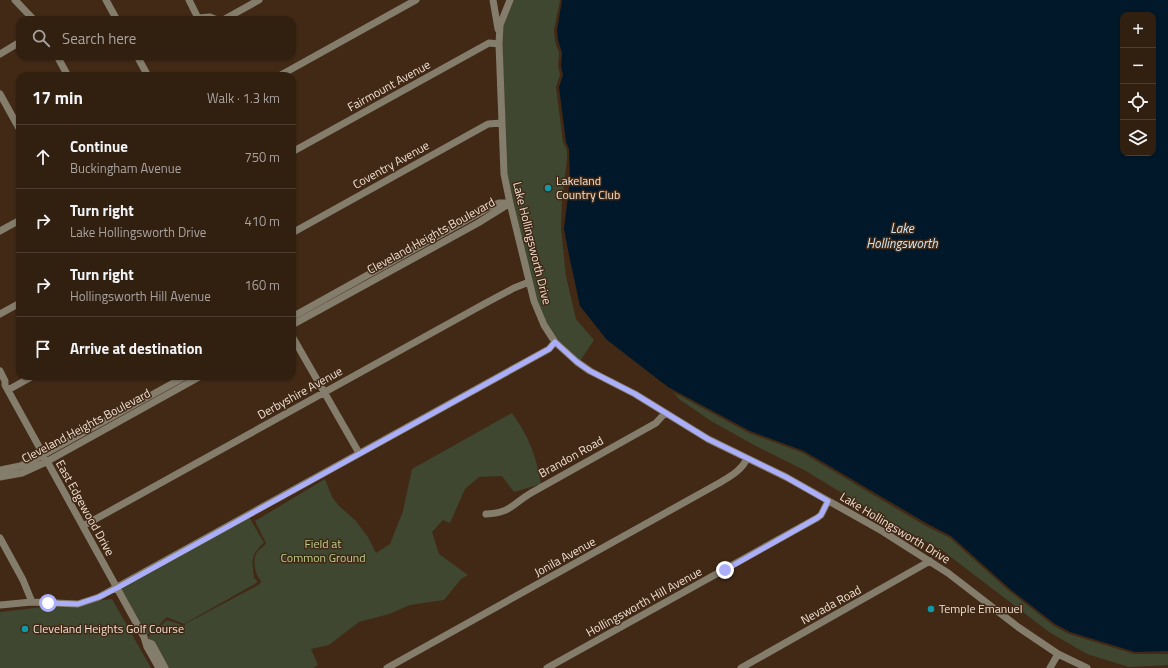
<!DOCTYPE html>
<html lang="en">
<head>
<meta charset="utf-8">
<style>
  body { margin:0; font-family:"Titillium Web",sans-serif; background:#3d2c1e; color:#f1f3f6 }
  .controls { position:absolute; right:12px; top:12px; display:grid; overflow:hidden; border-radius:8px; box-shadow:0 1px 3px #0004 }
  .controls button { width:36px; height:36px; display:grid; place-items:center; padding:0; border:0; border-bottom:1px solid #4c3d30; background:#311f10; color:#f1f3f6; font:20px sans-serif }
  .stop { position:absolute; width:12px; height:12px; margin:-9px; border:3px solid #abaffb; border-radius:50%; background:#fff }
  .stop.end { background:#abaffb; border-color:#fff; box-shadow:0 1px 4px #0008 }
  .list { margin:0; padding:0; list-style:none }
  h2 { display:flex; justify-content:space-between; align-items:center; height:52px; margin:0; padding:0 16px; font-size:17px }
  h2 small { font-size:13px; font-weight:400; color:#a8a29f }
  .list li { display:grid; grid-template-columns:26px 1fr auto; gap:12px; align-items:center; box-sizing:border-box; height:64px; padding:0 16px; border-top:1px solid #4c3d30 }
  .list b { display:block; font-size:15px; white-space:nowrap }
  .list p { margin:0; font-size:13px; white-space:nowrap; color:#a8a29f }
  .list em { font-size:13px; font-style:normal; color:#a8a29f }
  .icon { flex:none; width:22px; height:22px; fill:none; stroke:currentColor; stroke-width:2; stroke-linecap:round; stroke-linejoin:round }
  .map { position:relative; flex:none; width:1168px; height:668px; overflow:hidden }
  .search { position:absolute; background:#311f10; box-shadow:0 1px 3px #0004; left:16px; top:16px; width:280px; height:44px; display:flex; align-items:center; gap:10px; box-sizing:border-box; padding:0 14px; border-radius:12px; color:#a8a29f; font-size:15px }
  .panel { position:absolute; background:#311f10; box-shadow:0 1px 3px #0004; left:16px; top:72px; width:280px; height:308px; border-radius:12px }
  .map>svg:first-child { display:block }
</style>
</head>
<body>
<div class="map">
<svg width="1168" height="668" viewBox="0 0 1168 668">
  <rect width="100%" height="100%" fill="#412915"/>
  <!-- green -->
  <path fill="#3f4730" d="M513 0H560L554 30 555 41 559 53 558 66 560 75 556 87 563 142 567 150V159L562 201 561 229 566 276 576 319 594 340 580 361 558 340 546 323 536 300 507 173 502 42 503 25Z
    M673 392 749 433 803 453 924 525 950 538 1008 590 1054 626 1069 634 1134 654H1168V665L1129 667 1087 654 1049 632 943 551 881 517 806 471 754 445 711 421 679 399Z
    M512 413C529 437 536 455 541 484L514 492 502 476 479 477 465 489 450 523 443 520 432 532 439 554 468 575 461 579 444 600 410 605 389 614 359 622 329 645 311 649 318 665 313 668H168L148 637 167 620 185 626V624L260 584 261 581C255 575 252 560 257 552 259 549 264 547 266 543L255 521 325 479 332 497 339 506 355 520 368 537 376 553 390 544 403 511 412 469Z
    M248 515 264 543C250 555 252 561 254 578L258 582 184 624 167 617 152 632 144 637 117 588Z
    M112 599 151 668H0V612Z"/>
  <!-- water -->
  <path fill="#001829" fill-rule="evenodd" d="M562 0H1168V651L1135 652 1070 632 1055 624 1010 589 951 536 926 523 804 451 750 431 668 387 607 340 580 306 569 255 564 229 570 180 569 149 566 142 559 87 563 75 561 66 562 53 558 40 557 30ZM1123 15H1153V153H1123Z"/>
  <g fill="none" stroke-linecap="round" stroke-linejoin="round">
    <!-- minor -->
    <path stroke="#857d6c" stroke-width="7" d="M15 0 34 20
      M106 0 117 20
      M189 0 198 18 210 17 217 20
      M493 0 498 29
      M510 0 500 25 499 44 504 174 510 203 534 301 544 325 555 342 577 362 590 371 635 394 708 439 786 477 882 531 948 573 1018 627 1058 654 1087 668
      M223 20 259 0
      M0 54 20 42
      M57 56 68 76
      M137 56 148 76
      M279 76 416 0
      M0 94 20 130
      M292 152 489 43 499 44
      M0 231 20 220
      M292 233 488 124 502 123
      M0 314 20 303
      M292 317 490 207 499 203H510
      M292 325 478 223 510 203
      M292 336 359 453
      M0 371 5 381V385L144 637 147 647 159 668
      M8 390 33 376
      M0 470 20 466 32 461 186 376
      M0 477 22 473 46 462 201 376
      M486 514C511 513 512 504 531 493L656 423 665 413
      M83 526 484 304 514 288 529 282
      M0 538 23 580 32 602
      M0 605 32 602 78 604 99 597 549 349 555 342
      M147 642 152 644 165 668
      M387 668 721 482C731 476 743 469 747 458
      M547 668 817 518 821 515 828 501
      M741 668 930 561
      M1050 668 1058 654"/>
  </g>
  <g fill="none" stroke-linecap="round" stroke-linejoin="round">
    <!-- route -->
    <path stroke="#abaffb" stroke-width="5" d="M48 603 78 604 99 597 117 588 549 349 555 342 577 362 590 371 635 394 708 439 786 477 828 501 821 515 817 518 725 570"/>
  </g>
  <!-- markers -->
  <g fill="#0f9aa8" stroke="#412915" stroke-width="1.5">
    <circle cx="548" cy="188" r="4"/>
    <circle cx="931" cy="609" r="4"/>
    <circle cx="25" cy="629" r="4"/>
  </g>
  <g text-anchor="middle" stroke-width="3" stroke-linejoin="round" paint-order="stroke">
    <!-- street labels -->
    <g font-size="12" fill="#f0e0d4" stroke="#412915">
      <text transform="translate(389 86) rotate(-29)" y="4">Fairmount Avenue</text>
      <text transform="translate(391 165) rotate(-29)" y="4">Coventry Avenue</text>
      <text transform="translate(431 236) rotate(-29)" y="4">Cleveland Heights Boulevard</text>
      <text transform="translate(532 243) rotate(76)" y="4">Lake Hollingsworth Drive</text>
      <text transform="translate(300 393) rotate(-29)" y="4">Derbyshire Avenue</text>
      <text transform="translate(86 426) rotate(-28)" y="4">Cleveland Heights Boulevard</text>
      <text transform="translate(571 457) rotate(-29)" y="4">Brandon Road</text>
      <text transform="translate(85 508) rotate(61)" y="4">East Edgewood Drive</text>
      <text transform="translate(895 528) rotate(31)" y="4">Lake Hollingsworth Drive</text>
      <text transform="translate(565 557) rotate(-29)" y="4">Jonila Avenue</text>
      <text transform="translate(644 602) rotate(-29)" y="4">Hollingsworth Hill Avenue</text>
      <text transform="translate(831 605) rotate(-29)" y="4">Nevada Road</text>
    </g>
    <!-- poi labels -->
    <g font-size="12" fill="#f0e0d4" stroke="#412915" text-anchor="start">
      <text x="556" y="185">Lakeland<tspan x="556" dy="14">Country Club</tspan></text>
      <text x="939" y="613">Temple Emanuel</text>
      <text x="33" y="633">Cleveland Heights Golf Course</text>
    </g>
    <!-- park labels -->
    <g font-size="12" fill="#b9cf8e" stroke="#412915">
      <text x="323" y="548">Field at<tspan x="323" dy="14">Common Ground</tspan></text>
    </g>
    <!-- water labels -->
    <g font-size="13" font-style="italic" fill="#cbe5f6" stroke="#412915">
      <text x="902" y="233">Lake<tspan x="902" dy="15">Hollingsworth</tspan></text>
    </g>
  </g>
</svg>
<div class="controls">
<button>+</button>
<button>−</button>
<button><svg class="icon" aria-label="locate" viewBox="0 0 24 24"><circle cx="12" cy="12" r="6"/><path d="M12 2v4M12 18v4M2 12h4M18 12h4"/></svg></button>
<button><svg class="icon" aria-label="layers" viewBox="0 0 24 24"><path d="M12 4l9 5-9 5-9-5zM3 14l9 5 9-5"/></svg></button>
</div>
<div class="stop" style="left:48px;top:603px"></div>
<div class="stop end" style="left:725px;top:570px"></div>
<div class="search"><svg class="icon" aria-label="search" viewBox="0 0 24 24"><circle cx="10" cy="10" r="6"/><path d="M15 15l6 6"/></svg>Search here</div>
<section class="panel">
<h2>17 min<small>Walk · 1.3 km</small></h2>
<ul class="list">
<li><svg class="icon" aria-label="ahead" viewBox="0 0 24 24"><path d="M12 20V5M6 11l6-6 6 6"/></svg><div><b>Continue</b><p>Buckingham Avenue</p></div><em>750 m</em></li>
<li><svg class="icon" aria-label="right" viewBox="0 0 24 24"><path d="M7 20v-9h11M14 6l5 5-5 5"/></svg><div><b>Turn right</b><p>Lake Hollingsworth Drive</p></div><em>410 m</em></li>
<li><svg class="icon" aria-label="right" viewBox="0 0 24 24"><path d="M7 20v-9h11M14 6l5 5-5 5"/></svg><div><b>Turn right</b><p>Hollingsworth Hill Avenue</p></div><em>160 m</em></li>
<li><svg class="icon" aria-label="arrive" viewBox="0 0 24 24"><path d="M6 21V4h12l-3 4 3 4H6"/></svg><div><b>Arrive at destination</b></div></li>
</ul>
</section>
</div>
</body>
</html>
